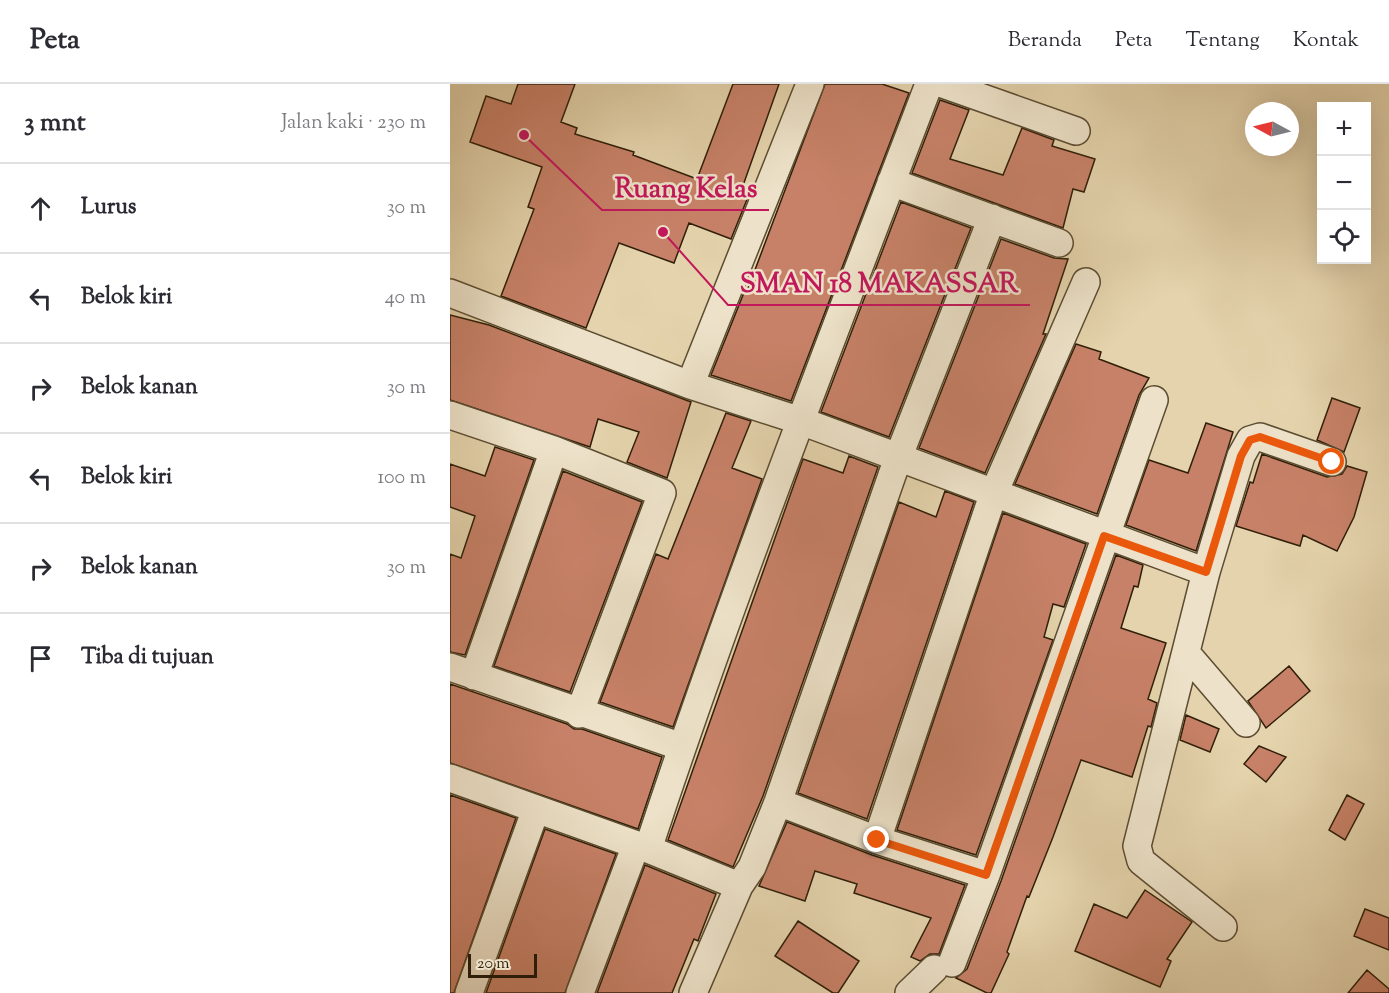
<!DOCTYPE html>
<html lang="id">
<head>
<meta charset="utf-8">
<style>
  body { margin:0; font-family:"Sorts Mill Goudy",serif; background:#f2f2f3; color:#2b2b33 }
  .controls { position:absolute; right:18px; top:18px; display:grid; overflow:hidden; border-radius:0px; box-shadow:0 6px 24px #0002 }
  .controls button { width:54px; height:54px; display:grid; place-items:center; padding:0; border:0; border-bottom:2px solid #e1e1e2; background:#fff; color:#2b2b33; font:30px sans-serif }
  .compass { position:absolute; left:795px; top:18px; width:54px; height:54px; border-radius:50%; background:#fff; box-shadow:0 6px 24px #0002; rotate:277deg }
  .scale { position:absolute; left:18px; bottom:15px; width:69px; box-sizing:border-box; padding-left:6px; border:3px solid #2f1f08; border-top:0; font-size:16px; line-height:21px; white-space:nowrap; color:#2f1f08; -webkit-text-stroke:4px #ede2c9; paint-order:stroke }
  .stop { position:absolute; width:18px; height:18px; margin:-14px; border:4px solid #ea580c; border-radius:50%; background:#fff }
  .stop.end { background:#ea580c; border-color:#fff; box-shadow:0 2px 6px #0008 }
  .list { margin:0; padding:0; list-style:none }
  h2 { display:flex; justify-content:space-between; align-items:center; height:78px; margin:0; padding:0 24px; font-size:26px }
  h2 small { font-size:20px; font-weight:400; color:#7c7c81 }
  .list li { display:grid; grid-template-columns:39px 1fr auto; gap:18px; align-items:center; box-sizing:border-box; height:90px; padding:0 24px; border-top:2px solid #e1e1e2 }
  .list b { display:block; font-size:22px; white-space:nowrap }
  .list em { font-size:20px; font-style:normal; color:#7c7c81 }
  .icon { flex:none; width:33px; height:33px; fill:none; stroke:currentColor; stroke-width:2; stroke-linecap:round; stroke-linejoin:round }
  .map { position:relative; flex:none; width:939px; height:909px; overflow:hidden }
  header { display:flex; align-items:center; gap:36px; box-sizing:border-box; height:84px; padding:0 30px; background:#fff; border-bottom:2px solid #e1e1e2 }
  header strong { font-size:28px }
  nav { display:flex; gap:33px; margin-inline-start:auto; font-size:21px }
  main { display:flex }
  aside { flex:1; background:#fff }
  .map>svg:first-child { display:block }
</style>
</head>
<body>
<header>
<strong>Peta</strong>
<nav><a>Beranda</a><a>Peta</a><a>Tentang</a><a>Kontak</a></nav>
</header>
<main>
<aside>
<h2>3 mnt<small>Jalan kaki · 230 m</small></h2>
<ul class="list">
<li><svg class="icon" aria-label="ahead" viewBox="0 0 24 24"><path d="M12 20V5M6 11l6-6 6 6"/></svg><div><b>Lurus</b></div><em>30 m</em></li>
<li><svg class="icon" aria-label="left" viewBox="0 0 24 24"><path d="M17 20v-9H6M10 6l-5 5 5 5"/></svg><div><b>Belok kiri</b></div><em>40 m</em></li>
<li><svg class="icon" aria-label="right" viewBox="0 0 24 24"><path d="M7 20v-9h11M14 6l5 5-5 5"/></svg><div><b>Belok kanan</b></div><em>30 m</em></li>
<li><svg class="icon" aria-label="left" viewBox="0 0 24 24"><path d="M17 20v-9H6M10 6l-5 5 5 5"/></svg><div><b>Belok kiri</b></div><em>100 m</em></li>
<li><svg class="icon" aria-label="right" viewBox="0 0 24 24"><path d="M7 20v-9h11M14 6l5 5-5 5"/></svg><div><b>Belok kanan</b></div><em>30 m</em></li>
<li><svg class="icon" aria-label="arrive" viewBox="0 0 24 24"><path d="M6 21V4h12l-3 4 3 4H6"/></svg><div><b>Tiba di tujuan</b></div></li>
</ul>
</aside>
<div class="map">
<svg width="939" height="909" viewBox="0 0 939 909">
  <rect width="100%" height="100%" fill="#e4d3ac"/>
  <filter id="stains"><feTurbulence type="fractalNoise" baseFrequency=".00333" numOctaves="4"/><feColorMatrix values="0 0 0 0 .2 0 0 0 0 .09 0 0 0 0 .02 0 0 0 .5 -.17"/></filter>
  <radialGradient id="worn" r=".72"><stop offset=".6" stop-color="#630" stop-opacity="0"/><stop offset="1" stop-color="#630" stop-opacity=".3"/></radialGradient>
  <!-- building -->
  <path fill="#c78168" stroke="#2f1f08" stroke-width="1.5" d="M68 0H125L111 38 127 44 125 50 184 68 183 71 247 95 283 0H329L290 110 298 113 281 155 239 139 224 179 169 159 136 244 51 212 84 125 78 123 92 83 20 58 36 12 61 20Z
    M375 0H432L459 9 341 317 261 291 295 206 297 207Z
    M490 16 519 26 500 75 553 91 572 44 604 56 602 62 645 75 634 108 623 105 613 144 462 89Z
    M451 118 521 144 439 353 371 328Z
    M551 155 604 174 618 175 593 250H596L535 389 469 364Z
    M0 231 39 241 241 318 217 394 177 378 189 348 148 335 140 363 0 316Z
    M626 260 651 268 649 275 699 294 689 311 647 430 565 400Z
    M882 314 910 324 894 368 867 356Z
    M276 329 301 337 282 384 312 395 223 643 150 618 206 470 218 475Z
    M756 339 783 348 746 467 676 441 699 376 738 389Z
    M45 363 84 376 15 571 0 568V470L11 474 25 432 0 423V380L35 392Z
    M812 370 877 393 892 390 897 382 917 388 904 433 887 467 853 451 850 462 786 442 800 398 803 399Z
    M399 372 428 383 313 712 283 783 218 756 353 375 393 389Z
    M113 387 192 418 120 608 44 582Z
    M495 407 524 418 417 735 348 709 449 418 486 433Z
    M553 429 636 460 614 523 603 520 594 553 603 556 526 771 447 746Z
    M666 471 693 481 688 503 684 502 671 544 716 559 698 615 707 619 701 643 698 642 682 693 631 676 603 753 579 813 577 812 557 868 559 870 541 909H537L506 894 517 885 551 797Z
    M839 582 860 607 816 644 798 617Z
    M0 600 117 640 124 645H132L212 673 188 745 0 679Z
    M736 631 769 645 760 668 730 656Z
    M809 662 836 673 816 698 794 680Z
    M0 711 66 734 4 909H0Z
    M897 711 914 720 895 756 879 746Z
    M337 738 422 771 515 801 489 870H480L470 877 461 873 481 834 404 809 407 800 365 787 355 817 309 802Z
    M95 745 166 770 115 909H36Z
    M195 781 266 810 249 854 248 857 244 855 222 909H147Z
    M695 806 742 838 717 875 721 877 710 903 625 867 644 820 677 834Z
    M915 825 939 834V866L904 852Z
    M348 837 409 877 388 909H383L325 872Z
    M917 886 939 905V909H898Z"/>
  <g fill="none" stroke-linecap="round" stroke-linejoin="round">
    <!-- minor casing -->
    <g stroke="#5c4c31" stroke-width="30">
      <path id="minor" d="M493 0 626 47
        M441 98 609 159
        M0 209 240 301 351 337 756 488 687 762 691 777 773 843
        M240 301 360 0
        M0 331 104 366 212 409 129 630
        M756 488 791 372 800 356 810 353 882 378
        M736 569 796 639
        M0 583 232 663
        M24 592 104 366
        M0 694 198 765 289 802
        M328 718 427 756 536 791
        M427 756 543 411 636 198
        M198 765C283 507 382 254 479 0
        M502 879 536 791 704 316
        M19 909 86 725
        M130 909 186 761
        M243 909 289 802 302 783 328 718 448 374 542 134
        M459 909 484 885"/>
    </g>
    <!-- minor -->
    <use href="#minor" stroke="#ede2c9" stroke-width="27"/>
  </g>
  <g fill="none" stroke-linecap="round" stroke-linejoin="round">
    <!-- route -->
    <path stroke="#ea580c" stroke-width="8" d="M427 756 536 791 654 452 756 488 791 372 800 356 810 353 882 378"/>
  </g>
  <!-- callouts -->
  <path fill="none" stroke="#c2185b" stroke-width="2" d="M74 51L152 126H319M213 148L278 221H580"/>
  <g fill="#c2185b" stroke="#ede2c9" stroke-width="2">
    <circle cx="74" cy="51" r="6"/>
    <circle cx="213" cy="148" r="6"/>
  </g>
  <g font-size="27" text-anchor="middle" font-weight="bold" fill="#c2185b" stroke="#ede2c9" stroke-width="5" stroke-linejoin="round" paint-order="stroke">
    <text x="236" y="113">Ruang Kelas</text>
    <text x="429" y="208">SMAN 18 MAKASSAR</text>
  </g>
  <rect width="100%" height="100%" filter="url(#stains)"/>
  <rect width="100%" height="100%" fill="url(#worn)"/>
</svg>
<div class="controls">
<button>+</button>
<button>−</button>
<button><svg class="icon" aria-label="locate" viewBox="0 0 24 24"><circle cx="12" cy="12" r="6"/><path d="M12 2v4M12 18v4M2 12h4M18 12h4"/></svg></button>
</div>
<svg class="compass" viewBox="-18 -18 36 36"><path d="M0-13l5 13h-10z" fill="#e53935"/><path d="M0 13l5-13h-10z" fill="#7c7c81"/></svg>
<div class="scale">20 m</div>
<div class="stop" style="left:882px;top:378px"></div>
<div class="stop end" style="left:427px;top:756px"></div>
</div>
</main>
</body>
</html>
